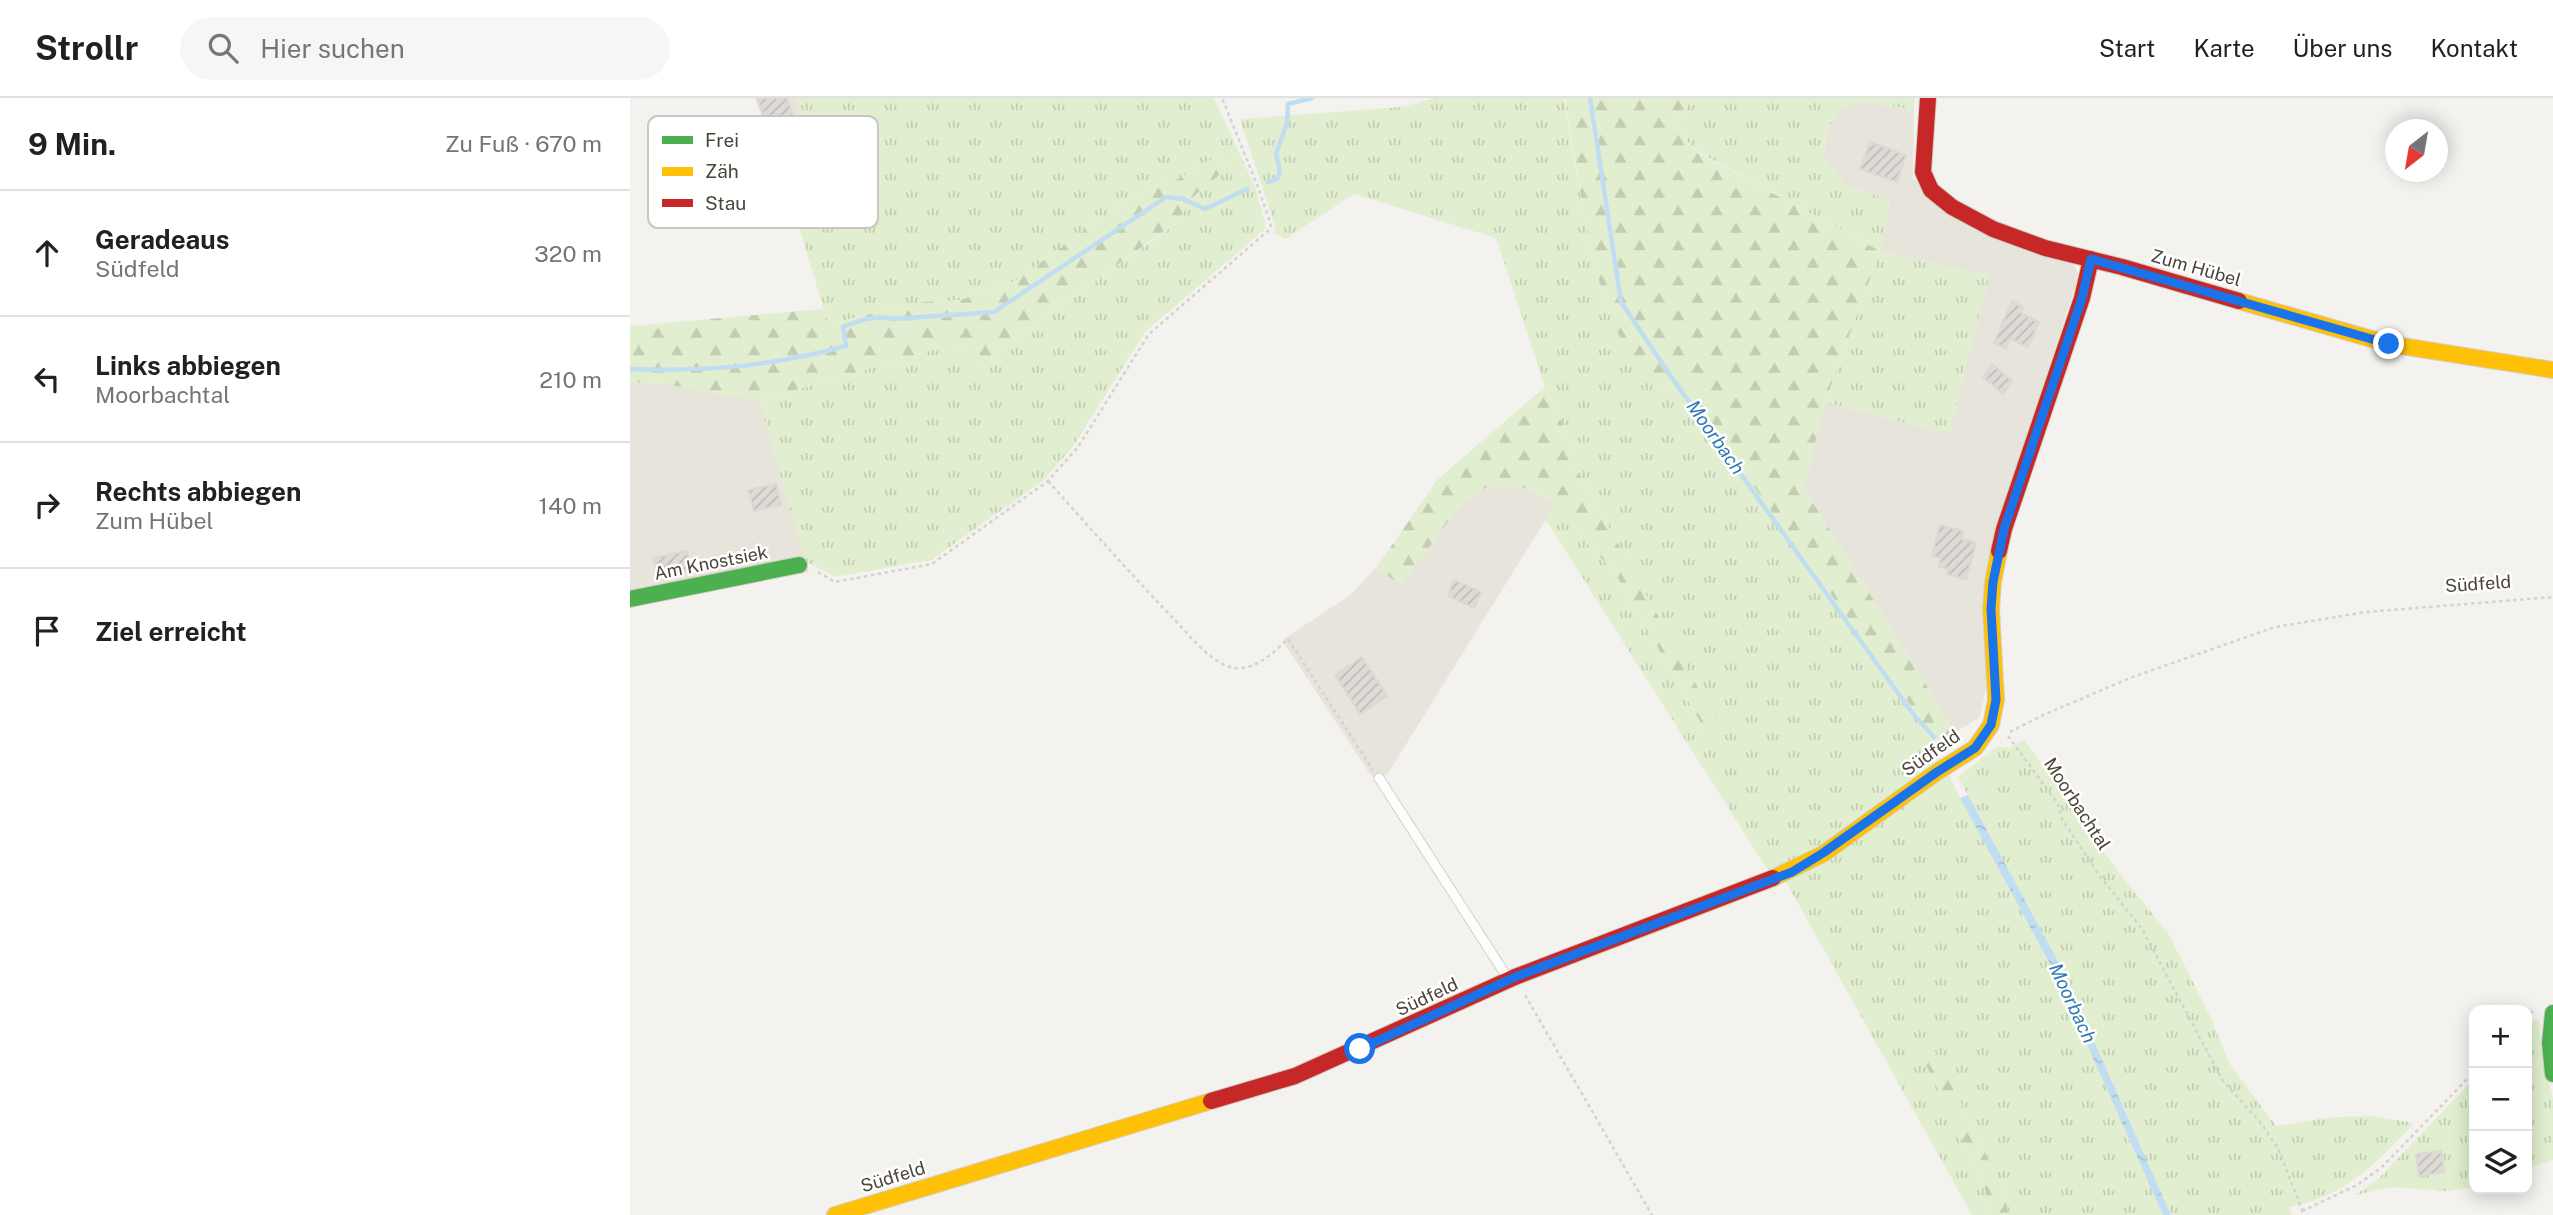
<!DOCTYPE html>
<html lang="de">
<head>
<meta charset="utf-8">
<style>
  body { margin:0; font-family:"Public Sans",sans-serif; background:#f6f6f6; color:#202124 }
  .controls { position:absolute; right:21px; bottom:21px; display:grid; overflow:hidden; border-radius:14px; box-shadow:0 4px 18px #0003 }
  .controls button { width:63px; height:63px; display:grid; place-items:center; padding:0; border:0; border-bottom:2px solid #e0e0e0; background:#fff; color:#202124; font:35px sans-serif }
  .compass { position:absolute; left:1755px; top:21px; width:63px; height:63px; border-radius:50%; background:#fff; box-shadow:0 4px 18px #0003; rotate:211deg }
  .stop { position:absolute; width:21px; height:21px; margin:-16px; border:5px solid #1a73e8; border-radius:50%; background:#fff }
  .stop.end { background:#1a73e8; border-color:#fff; box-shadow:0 2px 7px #0008 }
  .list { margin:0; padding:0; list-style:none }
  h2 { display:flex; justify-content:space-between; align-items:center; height:91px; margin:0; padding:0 28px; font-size:30px }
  h2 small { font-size:23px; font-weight:400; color:#757577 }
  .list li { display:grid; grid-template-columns:46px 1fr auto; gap:21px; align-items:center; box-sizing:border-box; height:126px; padding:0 28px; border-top:2px solid #e0e0e0 }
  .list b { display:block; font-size:26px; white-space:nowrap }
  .list p { margin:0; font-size:23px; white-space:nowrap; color:#757577 }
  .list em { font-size:23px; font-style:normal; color:#757577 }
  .icon { flex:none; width:38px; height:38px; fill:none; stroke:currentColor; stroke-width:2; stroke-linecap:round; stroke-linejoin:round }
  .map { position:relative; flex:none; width:1923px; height:1117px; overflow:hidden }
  header { display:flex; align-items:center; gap:42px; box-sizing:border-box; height:98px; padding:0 35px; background:#fff; border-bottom:2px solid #e0e0e0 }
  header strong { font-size:33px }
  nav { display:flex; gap:38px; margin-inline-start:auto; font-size:24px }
  .search { width:490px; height:63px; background:#f6f6f6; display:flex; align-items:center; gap:18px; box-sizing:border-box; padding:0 24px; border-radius:38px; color:#757577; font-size:26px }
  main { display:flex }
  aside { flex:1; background:#fff }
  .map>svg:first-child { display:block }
</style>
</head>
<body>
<header>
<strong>Strollr</strong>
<div class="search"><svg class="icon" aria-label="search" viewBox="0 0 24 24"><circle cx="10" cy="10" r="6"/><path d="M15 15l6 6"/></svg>Hier suchen</div>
<nav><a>Start</a><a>Karte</a><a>Über uns</a><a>Kontakt</a></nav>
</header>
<main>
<aside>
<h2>9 Min.<small>Zu Fuß · 670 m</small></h2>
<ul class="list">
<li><svg class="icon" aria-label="ahead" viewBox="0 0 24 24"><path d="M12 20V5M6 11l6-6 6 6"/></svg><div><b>Geradeaus</b><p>Südfeld</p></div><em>320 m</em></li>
<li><svg class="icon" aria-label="left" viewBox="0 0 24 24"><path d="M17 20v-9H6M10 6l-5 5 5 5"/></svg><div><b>Links abbiegen</b><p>Moorbachtal</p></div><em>210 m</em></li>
<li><svg class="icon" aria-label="right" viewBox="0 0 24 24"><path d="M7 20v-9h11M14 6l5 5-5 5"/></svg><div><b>Rechts abbiegen</b><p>Zum Hübel</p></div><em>140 m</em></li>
<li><svg class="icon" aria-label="arrive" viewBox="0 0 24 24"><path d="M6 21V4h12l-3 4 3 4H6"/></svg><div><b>Ziel erreicht</b></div></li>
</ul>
</aside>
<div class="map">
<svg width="1923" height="1117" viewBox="0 0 1923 1117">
  <defs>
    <pattern id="grass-tufts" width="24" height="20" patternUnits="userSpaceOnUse" patternTransform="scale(1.75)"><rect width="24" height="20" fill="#e1eecf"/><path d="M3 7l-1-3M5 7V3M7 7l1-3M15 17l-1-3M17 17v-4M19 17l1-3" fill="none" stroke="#c3cdb2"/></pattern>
    <pattern id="forest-firs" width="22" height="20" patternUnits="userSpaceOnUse" patternTransform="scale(1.75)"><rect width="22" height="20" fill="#e1eecf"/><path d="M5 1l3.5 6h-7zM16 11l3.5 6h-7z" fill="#c3cdb2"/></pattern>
    <pattern id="water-ripples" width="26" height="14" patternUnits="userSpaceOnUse" patternTransform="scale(1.75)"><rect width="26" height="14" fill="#c0ddf1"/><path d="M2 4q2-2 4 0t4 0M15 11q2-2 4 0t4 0" fill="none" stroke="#a6bfcf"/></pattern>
    <pattern id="building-hatch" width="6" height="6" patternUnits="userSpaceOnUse" patternTransform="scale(1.75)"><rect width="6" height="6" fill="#dedbd6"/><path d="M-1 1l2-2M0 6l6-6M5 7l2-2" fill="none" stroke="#c0bdb8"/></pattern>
  </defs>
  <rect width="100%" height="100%" fill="#f4f2ee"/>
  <!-- residential -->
  <path fill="#e7e4dc" d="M125 0H166L189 69 155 81Z
    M1227 4 1284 11 1283 81 1441 163 1449 177 1382 383 1358 580 1350 619 1324 635 1294 583 1174 390 1195 304 1319 336 1359 178 1250 153 1260 102 1215 87 1194 59 1197 31 1213 10Z
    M0 284 34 286 129 303 179 474 0 509Z
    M889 388 926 405 757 677 742 679 656 548 654 541 720 497 746 470 771 486 829 409 858 389Z"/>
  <!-- grass -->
  <path fill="url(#grass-tufts)" d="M166 0H584L626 91 635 126V131L515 234 444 347 414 382 301 462 205 479 175 463 129 303 326 245 351 264 547 125 562 100 596 71 587 58 544 83 503 98 385 183 331 202 292 204 198 226 155 81 189 69Z
    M805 0H934L960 153 984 229 1033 292 1044 277 1286 615 1303 644 1330 700 1425 875 1533 1117H1378L1376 1097 1305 954 1293 959 1355 1089 1358 1117H1342L1156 784 1137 771 916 422 926 405 956 444 985 475 1074 631 1086 624 947 372 934 329 915 289 866 140 724 96 655 141 644 135 645 128 610 21 772 9Z
    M1063 0H1285L1284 11 1227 4 1213 10 1197 31 1194 58 1215 87 1260 102 1251 153 1359 178 1319 336 1195 304 1250 153 1068 54 1044 29Z
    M1394 642 1486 771 1538 835 1580 918 1599 965 1646 1028 1705 1019 1741 1018 1784 1025C1749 1063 1713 1100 1659 1109L1662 1117H1541L1432 871 1328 679 1368 648 1379 650Z
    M1905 921 1909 922 1911 950 1923 1001V1062L1897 1071V928Z
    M1844 981V1089L1815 1093 1760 1089 1725 1097 1747 1082Z"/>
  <!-- forest -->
  <path fill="url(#forest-firs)" d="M935 0H1063L1044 29 1068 55 1250 153 1195 304 1174 390 1294 583 1324 635 1303 644 1286 615 1044 277 1033 292 1003 260 984 229 960 153Z
    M587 58 596 71 562 100 547 124 351 264 326 245 129 303 34 286 0 284V228L193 211 199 226 292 204 331 202 385 183 503 98 544 83Z
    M915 289 934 329 947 372 1087 624 1075 632 985 475 956 444 926 406 913 398 889 388 857 389 829 409 771 487 746 470 808 381Z
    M1305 953 1376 1097 1378 1117H1358L1355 1089 1292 959Z"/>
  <!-- water -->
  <path fill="url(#water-ripples)" d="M1338 697 1432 871 1541 1117H1533L1425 875 1330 700Z"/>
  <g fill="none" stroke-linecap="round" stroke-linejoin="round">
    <!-- stream -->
    <path stroke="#c0ddf1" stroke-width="4.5" d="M960 0 991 204 1042 280 1219 527 1284 617 1304 639
      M638 84 647 81 650 74 646 56 657 25 658 6 682 0
      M0 271C76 274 143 268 216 248L213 229C230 222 245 217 263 221L364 214 536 99 553 101 575 111 617 91"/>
  </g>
  <!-- building -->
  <path fill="url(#building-hatch)" stroke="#dcd9d4" stroke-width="2" d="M127 0H157L163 18 137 27Z
    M1240 44 1276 57 1267 84 1230 71Z
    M1382 203 1393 209 1391 215 1409 224 1398 249 1380 241 1376 250 1364 245Z
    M1362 266 1382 283 1373 296 1353 279Z
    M146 386 151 407 124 413 118 392Z
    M1310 427 1333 433 1331 441 1346 445 1336 481 1317 476 1318 471 1309 469 1311 460 1302 458Z
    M57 453 61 472 34 477 32 470 26 472 23 460Z
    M824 482 851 494 844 510 818 498Z
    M732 559 757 598 730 616 705 577Z
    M1811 1053 1814 1074 1789 1078 1786 1056Z"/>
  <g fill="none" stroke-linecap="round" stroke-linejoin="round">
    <!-- lane casing -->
    <g stroke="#d2d0cb" stroke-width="11">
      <path id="lane" d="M749 680 877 879"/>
    </g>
    <!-- fast casing -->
    <g stroke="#d3cfc5" stroke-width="18">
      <path id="fast" d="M0 501 169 467
        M1923 915 1920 945 1923 976"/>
    </g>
    <!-- slow casing -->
    <g stroke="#d3cfc5" stroke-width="18">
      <path id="slow" d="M1609 203 1759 246 1923 272
        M1143 780 1193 756 1307 674 1345 650 1361 627 1366 602 1361 511 1363 484 1369 453
        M205 1117 581 1003"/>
    </g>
    <!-- jam casing -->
    <g stroke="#d3cfc5" stroke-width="18">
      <path id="jam" d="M1298 0 1293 74 1301 92 1322 109 1363 131 1415 150 1492 169 1609 203
        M1369 453 1374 431 1452 200 1461 161
        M581 1003 665 978 885 879 1143 780"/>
    </g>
    <!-- path -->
    <path stroke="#d3d2cc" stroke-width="2.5" stroke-dasharray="3.5 3.5" stroke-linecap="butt" d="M418 383C459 429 499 474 541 518 558 535 575 559 597 568 621 577 642 556 658 541L743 672
      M188 474 205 484 302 466 418 383 448 349 519 236 639 132 641 127 628 89 592 0
      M1380 634 1411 618 1500 580 1645 529 1736 514 1923 499
      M1378 638 1428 706 1432 721 1469 777 1512 831 1593 983 1630 1024 1648 1050 1674 1117
      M895 897 1022 1117
      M1897 920 1903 913
      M1672 1113 1727 1087 1752 1069 1844 974"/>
    <!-- lane -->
    <use href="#lane" stroke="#fdfdfc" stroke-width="9"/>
    <!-- fast -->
    <use href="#fast" stroke="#4caf50" stroke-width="16"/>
    <!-- slow -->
    <use href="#slow" stroke="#ffc107" stroke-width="16"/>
    <!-- jam -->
    <use href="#jam" stroke="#c62828" stroke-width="16"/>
  </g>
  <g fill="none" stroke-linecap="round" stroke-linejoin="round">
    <!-- route -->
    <path stroke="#1a73e8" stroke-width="9" d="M730 951 885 879 1162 774 1193 755 1307 674 1345 650 1361 627 1366 602 1361 511 1363 484 1374 431 1452 200 1461 161 1759 246"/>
  </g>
  <g text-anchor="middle" stroke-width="5" stroke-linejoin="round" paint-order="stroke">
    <!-- street labels -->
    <g font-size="18" fill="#4b4439" stroke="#fff">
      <text transform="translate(1566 170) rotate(16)" y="6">Zum Hübel</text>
      <text transform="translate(81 465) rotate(-11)" y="6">Am Knostsiek</text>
      <text transform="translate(1848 486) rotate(-4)" y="6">Südfeld</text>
      <text transform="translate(1301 655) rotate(-35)" y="6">Südfeld</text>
      <text transform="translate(1447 706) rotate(57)" y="6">Moorbachtal</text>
      <text transform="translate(797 899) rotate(-25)" y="6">Südfeld</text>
      <text transform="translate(263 1079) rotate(-17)" y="6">Südfeld</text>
    </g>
    <!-- water labels -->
    <g font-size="19" font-style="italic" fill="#2e7ab2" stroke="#fff">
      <text transform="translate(1086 339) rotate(55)" y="7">Moorbach</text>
      <text transform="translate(1443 905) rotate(65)" y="7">Moorbach</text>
    </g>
  </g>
  <!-- legend -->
  <rect x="18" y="18" width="230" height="112" rx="10" fill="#fff" stroke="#c9c7c4" stroke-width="2"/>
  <rect x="32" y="38" width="31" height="8" fill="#4caf50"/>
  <rect x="32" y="69" width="31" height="9" fill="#ffc107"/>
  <rect x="32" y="101" width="31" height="8" fill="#c62828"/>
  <g font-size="19" fill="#4b4439">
    <text x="75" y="49">Frei</text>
    <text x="75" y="80">Zäh</text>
    <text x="75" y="112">Stau</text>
  </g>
</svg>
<div class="controls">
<button>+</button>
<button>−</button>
<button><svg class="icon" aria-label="layers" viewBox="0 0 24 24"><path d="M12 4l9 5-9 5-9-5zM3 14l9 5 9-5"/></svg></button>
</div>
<svg class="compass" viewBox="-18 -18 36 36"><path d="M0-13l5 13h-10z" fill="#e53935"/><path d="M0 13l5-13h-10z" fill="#757577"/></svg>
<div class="stop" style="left:730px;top:951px"></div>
<div class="stop end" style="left:1759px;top:246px"></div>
</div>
</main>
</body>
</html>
